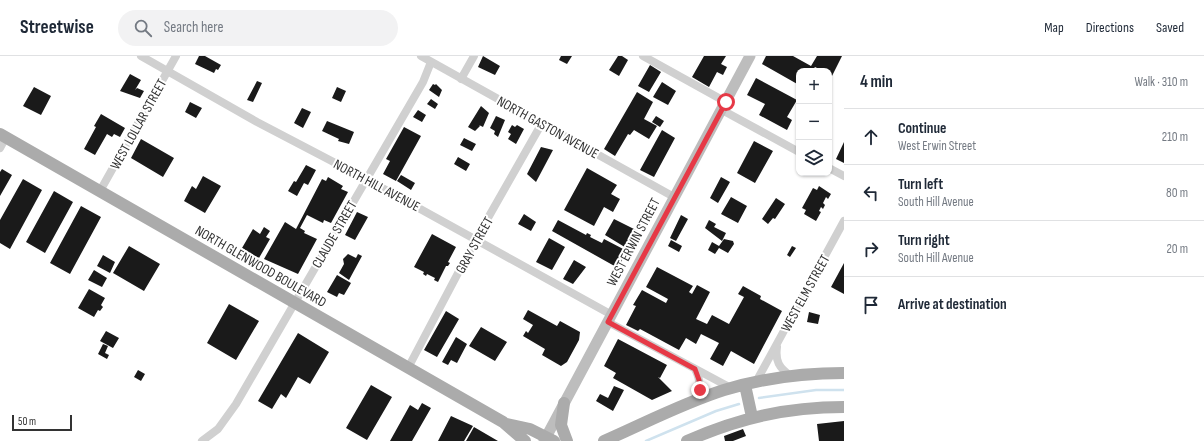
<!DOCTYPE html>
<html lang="en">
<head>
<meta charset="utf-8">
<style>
  body { margin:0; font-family:"Sofia Sans Condensed",sans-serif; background:#f2f2f3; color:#1f2937 }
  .controls { position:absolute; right:12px; top:12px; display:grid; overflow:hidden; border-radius:8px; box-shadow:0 1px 3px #0004 }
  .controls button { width:36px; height:36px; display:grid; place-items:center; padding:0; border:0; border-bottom:1px solid #e0e1e3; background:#fff; color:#1f2937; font:20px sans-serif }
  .scale { position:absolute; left:12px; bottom:10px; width:60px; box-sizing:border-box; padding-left:4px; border:2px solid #333; border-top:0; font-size:11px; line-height:14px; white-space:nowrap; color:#333; -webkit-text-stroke:3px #fff; paint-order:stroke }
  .stop { position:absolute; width:12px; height:12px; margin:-9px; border:3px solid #e63946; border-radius:50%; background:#fff }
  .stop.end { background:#e63946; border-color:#fff; box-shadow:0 1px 4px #0008 }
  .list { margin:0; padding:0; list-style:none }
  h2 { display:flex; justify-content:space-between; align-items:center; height:52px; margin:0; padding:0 16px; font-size:17px }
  h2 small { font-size:13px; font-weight:400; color:#747a83 }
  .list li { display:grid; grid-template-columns:26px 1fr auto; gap:12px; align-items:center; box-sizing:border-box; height:56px; padding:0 16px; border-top:1px solid #e0e1e3 }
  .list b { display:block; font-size:15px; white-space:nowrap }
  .list p { margin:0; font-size:13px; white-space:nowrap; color:#747a83 }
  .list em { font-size:13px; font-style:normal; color:#747a83 }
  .icon { flex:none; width:22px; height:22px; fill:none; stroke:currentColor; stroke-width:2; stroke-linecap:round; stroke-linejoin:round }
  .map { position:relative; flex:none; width:844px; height:385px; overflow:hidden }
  header { display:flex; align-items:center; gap:24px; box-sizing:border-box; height:56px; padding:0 20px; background:#fff; border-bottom:1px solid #e0e1e3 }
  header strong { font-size:19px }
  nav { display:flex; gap:22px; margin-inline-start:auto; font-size:14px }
  .search { width:280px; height:36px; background:#f2f2f3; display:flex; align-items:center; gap:10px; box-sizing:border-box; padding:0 14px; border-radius:22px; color:#747a83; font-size:15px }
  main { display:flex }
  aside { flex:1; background:#fff }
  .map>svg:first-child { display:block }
</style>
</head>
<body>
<header>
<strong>Streetwise</strong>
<div class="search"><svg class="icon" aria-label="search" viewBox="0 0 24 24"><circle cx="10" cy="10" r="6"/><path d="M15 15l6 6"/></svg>Search here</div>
<nav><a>Map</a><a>Directions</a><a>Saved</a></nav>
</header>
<main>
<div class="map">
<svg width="844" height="385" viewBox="0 0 844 385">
  <rect width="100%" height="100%" fill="#fff"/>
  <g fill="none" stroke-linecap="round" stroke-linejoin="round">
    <!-- stream -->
    <path stroke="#cfe2ee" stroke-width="2.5" d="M759 342 816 334H844
      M646 385 716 355 739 348"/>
  </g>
  <!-- building -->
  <path fill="#1a1a1a" d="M199 0H205L221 9 218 14 216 13 214 17 195 8Z
    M483 0 500 10 495 19 478 11Z
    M561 0H572L567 8 559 4Z
    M618 0H622L628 4 619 20 609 14Z
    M704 0H726L721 8 727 11 723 19 717 16 709 31 692 21Z
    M766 0H793L811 10 817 0H842L832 20 829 18V15H823L815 11 812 15H799V29L762 8Z
    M650 9 661 16 649 36 638 30Z
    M130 18 141 24 135 34 137 32 144 35 140 42 120 35Z
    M756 22 797 44 787 61 792 64 787 74 759 59 765 48 747 39Z
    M257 25 262 27 253 46 247 44Z
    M662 26 676 35 668 49 653 41Z
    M433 28 435 29 436 28 442 34 439 41 429 34Z
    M34 31 51 40 41 59 23 50Z
    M337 31 346 35 341 46 332 42Z
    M637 36 653 46 644 63 657 70 649 83 634 74 630 79 628 78 615 100 604 93Z
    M431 43 438 48 435 53 427 48Z
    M190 46 202 52 196 62 185 56Z
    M481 50 489 57 483 71 479 69 480 70 475 75 468 71Z
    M302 52 311 56 303 72 294 67Z
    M418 54 426 59 422 66 413 61Z
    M101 58 125 72 120 81 114 78 112 81 107 78 95 99 84 93 96 71 94 70Z
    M496 60 505 64 498 81 494 78 495 75 490 72Z
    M656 60 664 65 660 71 652 66Z
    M327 65 354 76 349 88 338 85 339 83 322 75Z
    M512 69 515 71 517 69 524 73 516 88 508 83 511 78 508 76Z
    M404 71 421 80 396 125 383 118 390 105 386 103Z
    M662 74 675 82 654 121 640 114Z
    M464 82 476 88 472 95 460 89Z
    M141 83 174 102 163 121 131 102Z
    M754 85 773 95 755 127 737 117Z
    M844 86V107L836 103Z
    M541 91 553 94 536 126 527 118Z
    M458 101 470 108 466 115 454 108Z
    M306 109 316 114 308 129 304 127 297 140 288 135 294 125 296 126Z
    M587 112 617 129 611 138 620 143 613 156 604 151 594 170 564 154Z
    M2 113 12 119 0 140V116Z
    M401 119 415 127 411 134 397 125Z
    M203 120 221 130 205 157 184 145 192 130 196 133Z
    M328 121 343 130 341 133 348 136 331 167 324 164 323 167 307 159 300 172 305 175 304 177 317 183 298 218 264 203 285 166 296 173 322 123 326 125Z
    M721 121 730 126 718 147 710 142Z
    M23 123 42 134 10 193 0 187V164Z
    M819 130 831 138 828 143 826 141 823 147 825 149 823 153 821 151 819 155 821 156 816 165 804 158 806 154 802 152 813 132 817 134Z
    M54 135 73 146 45 197 26 186Z
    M731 141 747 150 738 167 721 158Z
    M776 142 785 148 775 163 773 162 768 168 762 163Z
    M81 150 101 161 70 218 50 207Z
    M357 156 368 161 355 184 345 179Z
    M524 158 536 166 531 175 518 168Z
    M681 159 688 163 676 185 670 182Z
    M614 163 638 175 628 193 605 179Z
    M558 164 586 179 587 177 591 179 590 181 602 187 604 183 627 195 618 212 552 175Z
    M709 164 716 168 714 171 726 177 722 185 705 172Z
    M264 171 270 175 266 181 270 183 259 202 247 196V195L242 192 253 173 260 178Z
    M432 178 456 191 448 206 450 207 448 210H446L438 226 434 224 435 222 427 218 426 220 423 218 424 216 414 211Z
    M549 182 565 191 552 214 536 206Z
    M724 183 733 185 734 188 728 197 719 192 715 198 708 194 712 186 719 190Z
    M671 184 682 190 679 196 668 190Z
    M129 190 160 208 144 235 113 217Z
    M792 190 796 192 790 201 787 199Z
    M348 198 356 202 358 198 362 200 349 224 339 217 344 208 343 203Z
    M103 199 115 206 110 217 97 210Z
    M574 204 586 211 573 228 563 223Z
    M844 207V238L831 231Z
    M657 211 693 230 689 236 692 238 697 229 710 236 696 263 707 268 712 259 729 268 744 241 738 238 743 230 761 240 760 243 782 255 754 308 731 295 723 310 710 303 719 287 701 278 696 288 686 282 679 294 640 273 638 275 626 269 636 250 633 249 642 234 666 247 668 243 646 231Z
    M94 214 107 222 102 231 88 224Z
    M337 219 351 227 344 239 339 237 337 241 327 236Z
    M89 233 105 242 101 249 103 251 100 255 98 254 94 261 78 252Z
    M229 248 259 265 236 304 207 287Z
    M528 254 557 270 560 265 580 276 579 284 567 306 561 310 542 299 545 293 523 280 526 275 528 277 533 269 523 263Z
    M446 255 459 263 437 301 424 294Z
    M809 256 820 259 818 268 807 266Z
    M481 271 507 286 495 305 469 290Z
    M106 275 119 282 113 292 100 285Z
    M298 277 329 296 310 328 298 321 286 342 281 338 272 353 258 345Z
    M456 281 467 288 457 307 451 304 448 309 442 306Z
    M618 283 667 309 660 322 658 321 672 335 652 344 613 322 616 317 604 310Z
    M103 288 108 290 105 297 109 299 107 303 98 298Z
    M138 314 145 318 141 325 134 321Z
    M371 329 392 341 367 384 346 372Z
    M614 330 624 334 613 355 596 345 600 338 608 342Z
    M422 347 431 352 412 385H390L410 349 418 354Z
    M451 360 473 370 464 385H438Z
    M844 365V385H819L817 368Z
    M474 371 498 385H466Z
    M743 373 746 380 733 385H725L724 380Z"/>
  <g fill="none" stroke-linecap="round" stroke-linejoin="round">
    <!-- minor -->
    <path stroke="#d0d0d0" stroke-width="8" d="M141 0 257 66 366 123 612 259
      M421 0 674 141
      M643 0 726 46
      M461 23 474 0
      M722 54 799 96
      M0 92 6 81
      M829 112 844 120
      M100 135 176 0
      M608 266 731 332
      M777 291C775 305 779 312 791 320
      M408 312 476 183 542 67
      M756 326 844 165
      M695 346C701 334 701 325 695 313
      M202 385 218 373 236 348 423 26 431 6"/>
    <!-- secondary -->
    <path stroke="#bdbdbd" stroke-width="11" d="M544 385 750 0"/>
    <!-- primary -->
    <path stroke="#ababab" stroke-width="12" d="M0 78 503 366 525 385
      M745 329 752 361
      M564 347 561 369 567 385
      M507 368 530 373 554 385
      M604 385C643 368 683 347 724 334 763 322 803 317 844 317
      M687 385C739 362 787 351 844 351"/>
  </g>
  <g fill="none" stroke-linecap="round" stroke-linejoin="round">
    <!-- route -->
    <path stroke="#e63946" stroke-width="5" d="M700 334 699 324 695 313 608 266 726 46"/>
  </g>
  <g text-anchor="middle" stroke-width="4" stroke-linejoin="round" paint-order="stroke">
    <!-- street labels -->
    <g font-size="14" fill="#333" stroke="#fff">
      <text transform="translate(138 68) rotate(-61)" y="5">WEST LOLLAR STREET</text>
      <text transform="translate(548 71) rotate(29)" y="5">NORTH GASTON AVENUE</text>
      <text transform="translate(377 129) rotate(28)" y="5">NORTH HILL AVENUE</text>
      <text transform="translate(334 178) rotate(-60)" y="5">CLAUDE STREET</text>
      <text transform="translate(633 186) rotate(-62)" y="5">WEST ERWIN STREET</text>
      <text transform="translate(474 189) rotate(-61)" y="5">GRAY STREET</text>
      <text transform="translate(261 210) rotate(30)" y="5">NORTH GLENWOOD BOULEVARD</text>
      <text transform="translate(805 237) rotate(-61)" y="5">WEST ELM STREET</text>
    </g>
  </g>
</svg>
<div class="controls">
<button>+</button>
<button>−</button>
<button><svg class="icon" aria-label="layers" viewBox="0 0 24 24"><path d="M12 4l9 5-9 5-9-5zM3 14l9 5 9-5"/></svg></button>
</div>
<div class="scale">50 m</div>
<div class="stop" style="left:726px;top:46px"></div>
<div class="stop end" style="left:700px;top:334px"></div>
</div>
<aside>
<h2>4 min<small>Walk · 310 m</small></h2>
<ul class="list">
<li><svg class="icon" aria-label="ahead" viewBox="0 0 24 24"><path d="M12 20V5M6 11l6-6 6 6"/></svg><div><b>Continue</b><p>West Erwin Street</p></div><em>210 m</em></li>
<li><svg class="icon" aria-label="left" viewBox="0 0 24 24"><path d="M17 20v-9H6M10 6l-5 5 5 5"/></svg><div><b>Turn left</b><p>South Hill Avenue</p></div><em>80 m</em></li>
<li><svg class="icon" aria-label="right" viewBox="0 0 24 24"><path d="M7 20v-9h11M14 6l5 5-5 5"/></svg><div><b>Turn right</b><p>South Hill Avenue</p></div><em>20 m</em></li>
<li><svg class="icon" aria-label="arrive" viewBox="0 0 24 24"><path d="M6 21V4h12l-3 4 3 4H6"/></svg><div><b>Arrive at destination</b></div></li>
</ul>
</aside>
</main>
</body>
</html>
